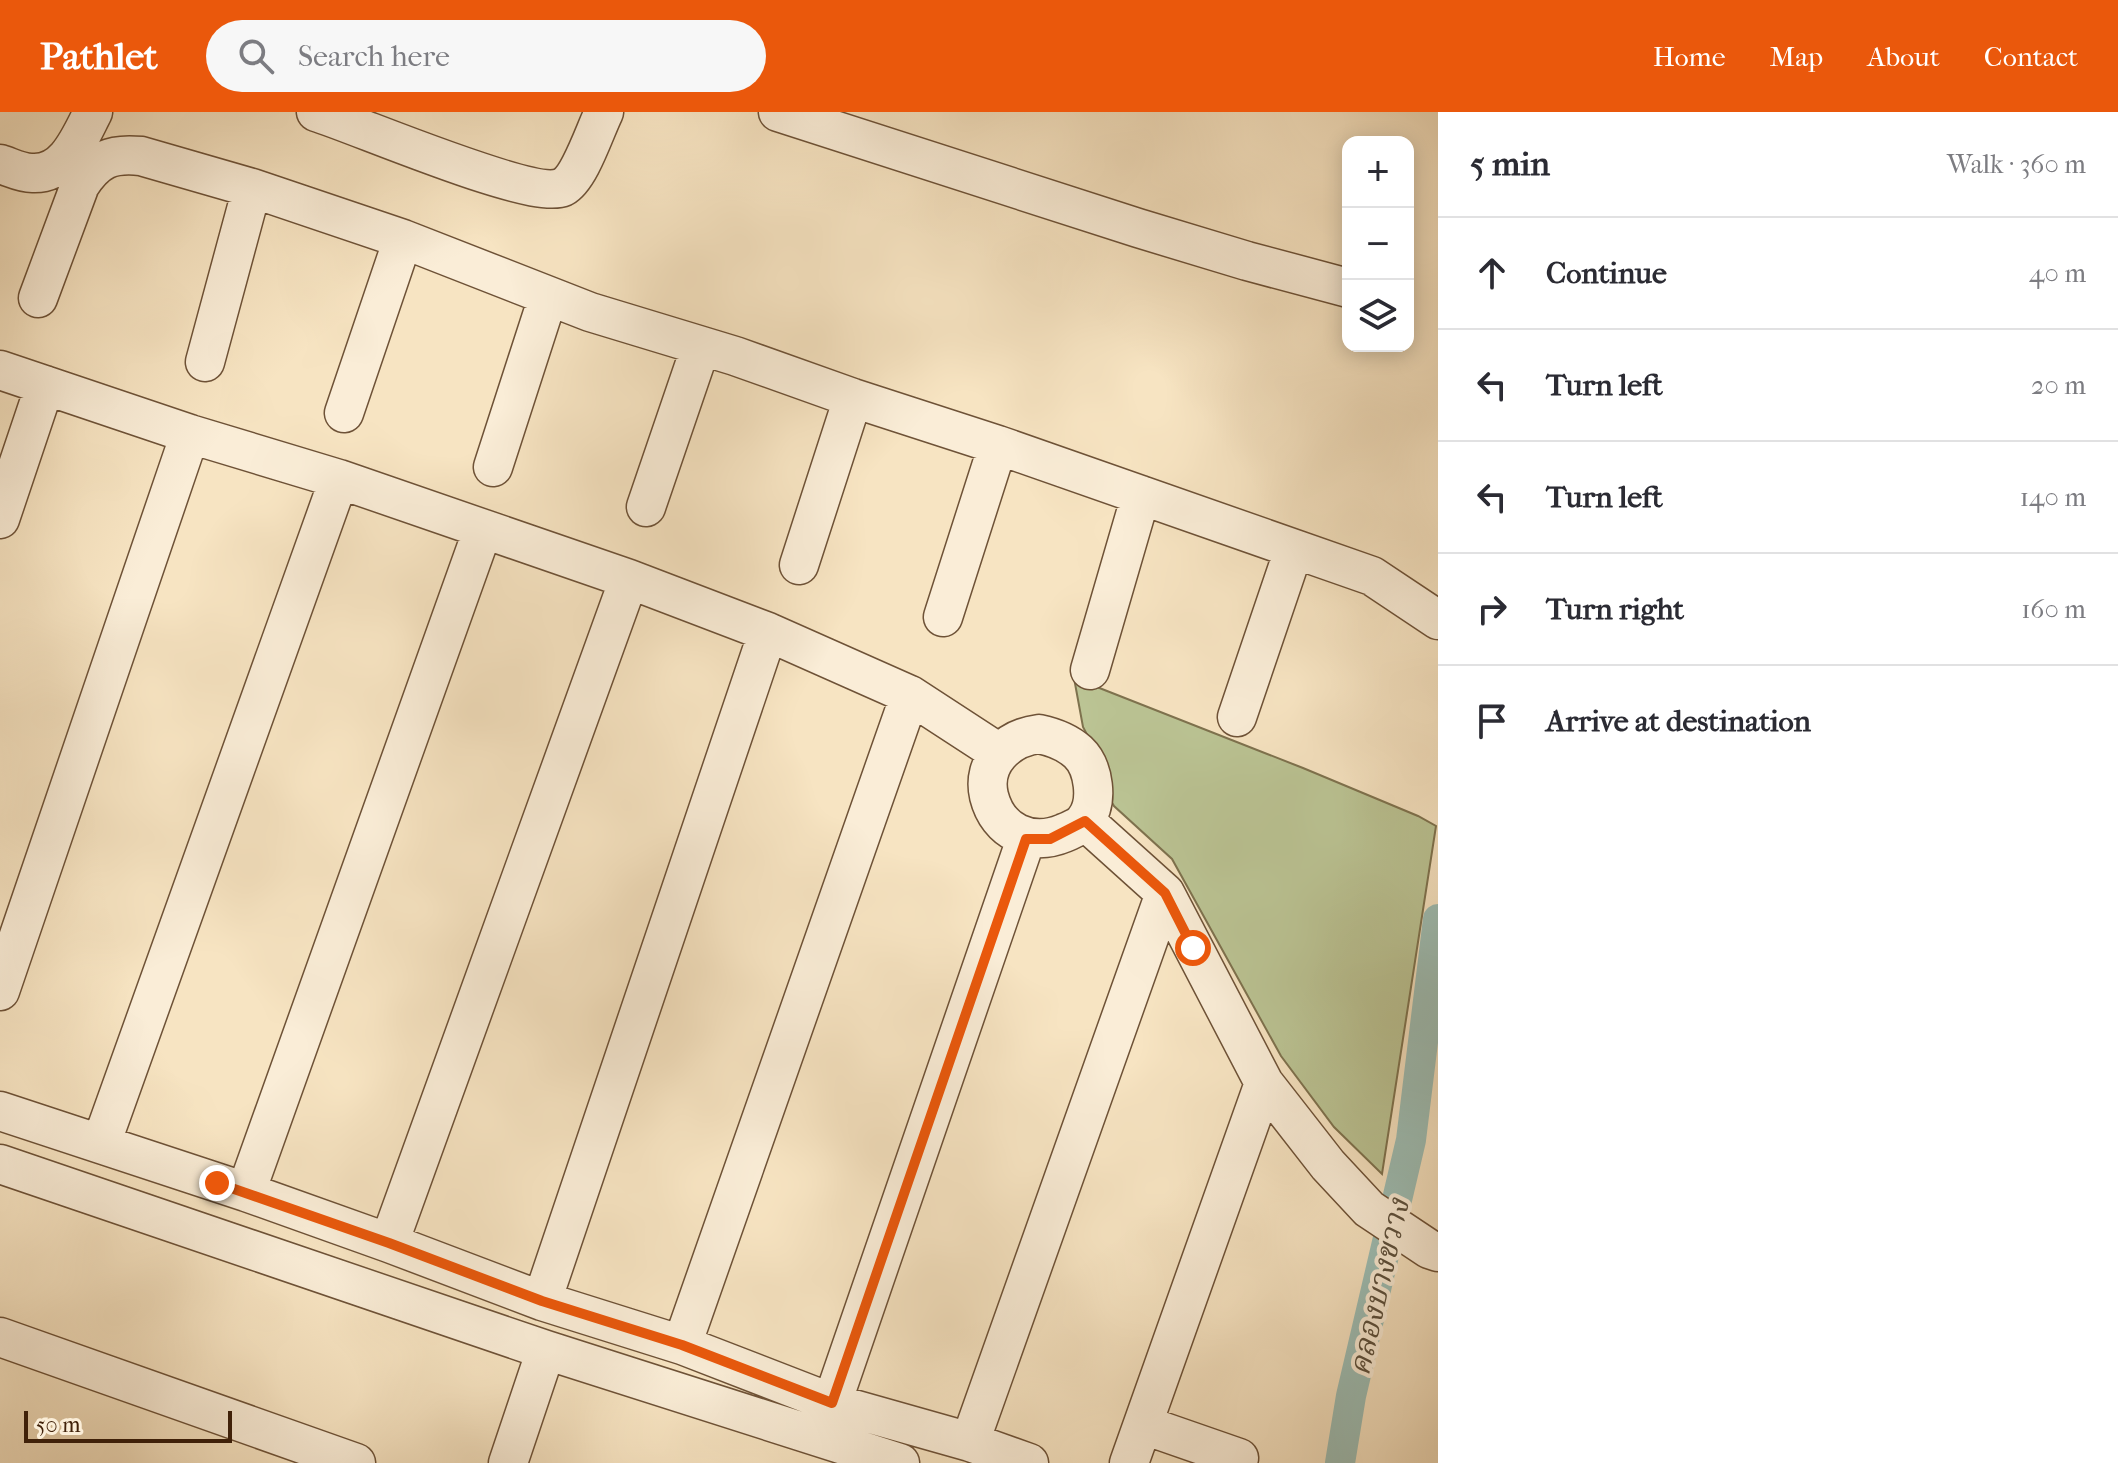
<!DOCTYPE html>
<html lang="en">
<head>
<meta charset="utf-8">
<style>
  body { margin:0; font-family:"IM FELL French Canon","Noto Serif Thai",serif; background:#f7f7f7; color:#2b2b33 }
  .controls { position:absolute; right:24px; top:24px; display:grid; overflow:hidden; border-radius:16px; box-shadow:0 4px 20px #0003 }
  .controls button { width:72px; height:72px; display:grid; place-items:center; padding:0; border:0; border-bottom:2px solid #e1e1e2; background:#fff; color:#2b2b33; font:40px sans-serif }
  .scale { position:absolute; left:24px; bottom:20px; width:208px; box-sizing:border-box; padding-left:8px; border:4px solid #402109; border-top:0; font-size:22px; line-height:28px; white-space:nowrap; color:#402109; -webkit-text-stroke:6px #faedd7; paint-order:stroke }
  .stop { position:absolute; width:24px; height:24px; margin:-18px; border:6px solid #ea580c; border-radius:50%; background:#fff }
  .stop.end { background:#ea580c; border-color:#fff; box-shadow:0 2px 8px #0008 }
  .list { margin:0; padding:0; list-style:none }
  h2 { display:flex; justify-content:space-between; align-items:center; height:104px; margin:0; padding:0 32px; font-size:34px }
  h2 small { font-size:26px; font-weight:400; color:#7c7c81 }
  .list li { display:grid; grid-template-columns:52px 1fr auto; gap:24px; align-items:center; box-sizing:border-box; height:112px; padding:0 32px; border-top:2px solid #e1e1e2 }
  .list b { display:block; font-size:30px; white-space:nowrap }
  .list em { font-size:26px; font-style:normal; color:#7c7c81 }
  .icon { flex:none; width:44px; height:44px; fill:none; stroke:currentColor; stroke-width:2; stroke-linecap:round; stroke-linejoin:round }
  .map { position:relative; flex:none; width:1438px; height:1351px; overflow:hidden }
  header { display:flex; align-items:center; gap:48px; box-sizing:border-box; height:112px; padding:0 40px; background:#ea580c; color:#fff }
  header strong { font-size:38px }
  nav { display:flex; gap:44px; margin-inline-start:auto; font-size:28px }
  .search { width:560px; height:72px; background:#f7f7f7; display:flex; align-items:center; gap:20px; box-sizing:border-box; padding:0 28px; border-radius:44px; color:#7c7c81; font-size:30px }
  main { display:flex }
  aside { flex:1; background:#fff }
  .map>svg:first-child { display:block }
</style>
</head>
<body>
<header>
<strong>Pathlet</strong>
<div class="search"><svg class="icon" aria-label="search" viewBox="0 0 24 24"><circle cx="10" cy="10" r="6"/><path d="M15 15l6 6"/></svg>Search here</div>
<nav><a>Home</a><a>Map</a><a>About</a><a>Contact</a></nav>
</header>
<main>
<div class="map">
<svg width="1438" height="1351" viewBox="0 0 1438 1351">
  <rect width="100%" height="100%" fill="#f7e4c2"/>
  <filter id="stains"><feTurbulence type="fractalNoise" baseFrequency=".0025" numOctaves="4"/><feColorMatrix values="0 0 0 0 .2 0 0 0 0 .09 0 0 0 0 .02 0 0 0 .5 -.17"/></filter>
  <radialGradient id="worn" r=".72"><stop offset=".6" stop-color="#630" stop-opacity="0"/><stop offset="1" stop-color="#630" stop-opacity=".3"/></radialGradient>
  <!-- green -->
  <path fill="#bbc494" stroke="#7e724e" stroke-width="2" d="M1074 566 1303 656 1418 704 1436 714 1382 1062 1334 1015 1281 944 1172 747 1114 694 1107 682 1106 658 1083 615Z"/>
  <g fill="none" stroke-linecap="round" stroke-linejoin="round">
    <!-- canal -->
    <path stroke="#9dbeb5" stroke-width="30" d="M1340 1351 1351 1284 1411 1028 1438 807"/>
    <!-- minor casing -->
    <g stroke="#6e5237" stroke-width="41">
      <path id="minor" d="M316 0C358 13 532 89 563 75 580 66 595 18 604 0
        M778 0 1138 116 1247 149 1348 176
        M0 52C10 55 21 61 32 61 66 63 80 25 93 0
        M38 186 80 73C97 47 111 41 141 44L252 76 403 127 590 200 735 244 853 286 998 333 1372 464 1438 508
        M205 250 252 76
        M0 258 190 322 339 367 629 467 768 520 910 583 999 641
        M344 301 403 127
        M493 355 548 185
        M646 395 701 234
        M0 407 45 273
        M799 453 853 286
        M943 505 998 333
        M1090 558 1141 383
        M1237 605 1294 437
        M1039 622C1053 625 1067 630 1078 640 1094 655 1099 690 1085 708 1081 714 1071 718 1064 721 1031 735 998 720 989 684 981 650 1008 626 1039 622Z
        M1085 709 1165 781 1264 971 1328 1053 1369 1097 1429 1137 1438 1140
        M0 879 190 322
        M0 999 246 1080 389 1131 542 1189 682 1233 832 1291 970 1330 1029 1351
        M101 1032 339 367
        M0 1052 546 1238 900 1351
        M246 1080 483 417
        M389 1131 629 467
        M542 1189 768 520
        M0 1225 356 1351
        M682 1233 910 583
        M832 1291 1026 727
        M1144 1313 1239 1346
        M970 1330 1165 781
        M508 1351 546 1238
        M1129 1351 1264 971"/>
    </g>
    <!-- minor -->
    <use href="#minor" stroke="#faedd7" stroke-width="38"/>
  </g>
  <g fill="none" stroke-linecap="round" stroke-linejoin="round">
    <!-- route -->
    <path stroke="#ea580c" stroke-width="10" d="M217 1071 389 1131 542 1189 682 1233 832 1291 1026 727H1050L1085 709 1165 781 1193 836"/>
  </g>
  <g text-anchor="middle" stroke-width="8" stroke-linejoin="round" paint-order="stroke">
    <!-- water labels -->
    <g font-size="30" font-style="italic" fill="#5c503d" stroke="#faedd7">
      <text transform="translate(1379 1175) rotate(-77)" y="10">คลองบางขวาง</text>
    </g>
  </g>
  <rect width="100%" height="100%" filter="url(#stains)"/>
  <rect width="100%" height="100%" fill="url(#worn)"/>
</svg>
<div class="controls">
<button>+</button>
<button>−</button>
<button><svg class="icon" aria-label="layers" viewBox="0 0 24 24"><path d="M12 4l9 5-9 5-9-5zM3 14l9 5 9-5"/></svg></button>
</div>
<div class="scale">50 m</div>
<div class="stop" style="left:1193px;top:836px"></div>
<div class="stop end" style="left:217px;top:1071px"></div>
</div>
<aside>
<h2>5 min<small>Walk · 360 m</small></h2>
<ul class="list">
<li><svg class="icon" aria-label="ahead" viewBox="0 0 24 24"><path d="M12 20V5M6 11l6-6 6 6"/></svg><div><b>Continue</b></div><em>40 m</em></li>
<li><svg class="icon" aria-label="left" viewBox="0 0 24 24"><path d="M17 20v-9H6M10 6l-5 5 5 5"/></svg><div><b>Turn left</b></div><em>20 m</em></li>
<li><svg class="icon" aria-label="left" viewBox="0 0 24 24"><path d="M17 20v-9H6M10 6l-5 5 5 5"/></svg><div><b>Turn left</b></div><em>140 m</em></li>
<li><svg class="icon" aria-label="right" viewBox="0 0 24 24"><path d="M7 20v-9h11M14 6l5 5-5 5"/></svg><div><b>Turn right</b></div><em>160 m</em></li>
<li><svg class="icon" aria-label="arrive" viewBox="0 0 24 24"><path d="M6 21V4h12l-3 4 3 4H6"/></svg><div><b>Arrive at destination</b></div></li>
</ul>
</aside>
</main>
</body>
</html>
